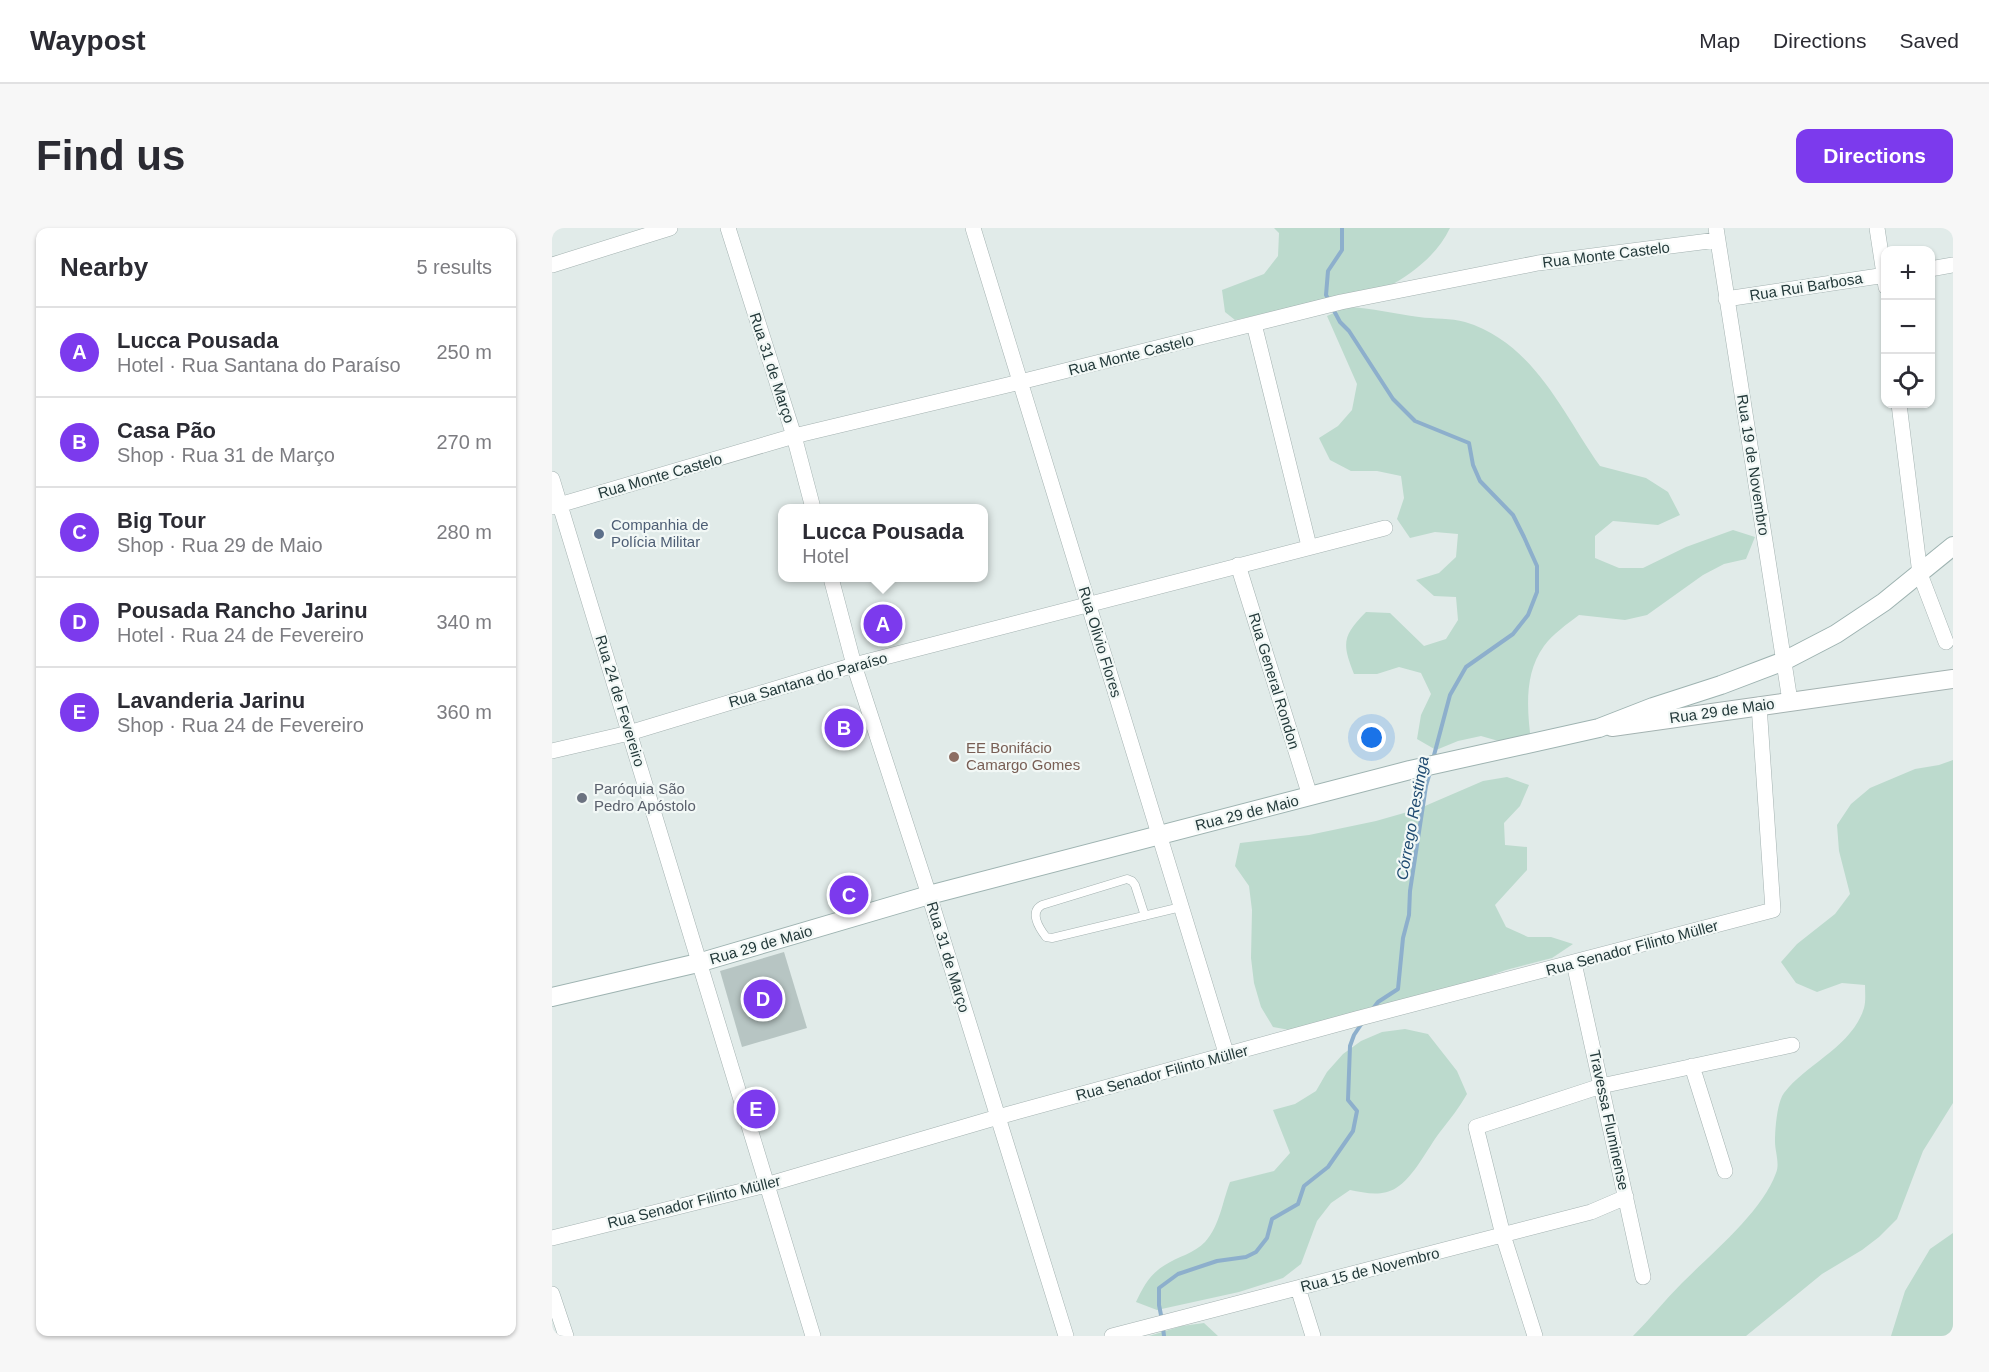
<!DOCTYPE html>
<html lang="en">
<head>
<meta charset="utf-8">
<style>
  body { margin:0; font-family:Arial,sans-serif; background:#f7f7f7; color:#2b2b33 }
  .controls { position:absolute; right:18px; top:18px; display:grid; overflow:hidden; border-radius:12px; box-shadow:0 2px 4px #0004 }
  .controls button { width:54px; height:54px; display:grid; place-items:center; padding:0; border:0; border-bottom:2px solid #e1e1e2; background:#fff; color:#2b2b33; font:30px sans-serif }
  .you { position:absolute; left:820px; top:510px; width:21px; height:21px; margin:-15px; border:4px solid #fff; border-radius:50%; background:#1a73e8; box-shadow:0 0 0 9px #1a73e833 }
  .badge { display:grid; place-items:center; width:39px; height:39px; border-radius:50%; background:#7c3aed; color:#fff; font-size:20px; font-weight:700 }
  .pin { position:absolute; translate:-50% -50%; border:3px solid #fff; box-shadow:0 2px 6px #0006 }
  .popup { position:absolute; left:226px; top:276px; width:210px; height:78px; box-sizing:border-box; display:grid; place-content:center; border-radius:12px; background:#fff; filter:drop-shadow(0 2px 4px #0005); font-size:20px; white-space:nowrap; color:#7c7c81 }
  .popup b { font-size:22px; color:#2b2b33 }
  .popup::after { content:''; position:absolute; left:50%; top:100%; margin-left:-12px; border:12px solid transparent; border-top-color:#fff }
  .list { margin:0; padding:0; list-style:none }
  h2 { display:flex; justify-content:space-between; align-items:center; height:78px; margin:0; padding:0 24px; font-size:26px }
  h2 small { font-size:20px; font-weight:400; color:#7c7c81 }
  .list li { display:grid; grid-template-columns:39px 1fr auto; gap:18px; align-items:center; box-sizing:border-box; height:90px; padding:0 24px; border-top:2px solid #e1e1e2 }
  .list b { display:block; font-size:22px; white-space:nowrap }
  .list p { margin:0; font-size:20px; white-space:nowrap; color:#7c7c81 }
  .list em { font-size:20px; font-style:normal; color:#7c7c81 }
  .icon { flex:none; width:33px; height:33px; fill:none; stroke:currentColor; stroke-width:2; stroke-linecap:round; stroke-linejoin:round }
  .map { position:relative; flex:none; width:1401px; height:1108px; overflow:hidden; border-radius:12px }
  header { display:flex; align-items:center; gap:36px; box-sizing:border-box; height:84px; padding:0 30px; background:#fff; border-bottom:2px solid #e1e1e2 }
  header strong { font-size:28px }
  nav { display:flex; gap:33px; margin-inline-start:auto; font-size:21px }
  .intro { display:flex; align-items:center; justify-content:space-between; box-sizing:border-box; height:144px; padding:0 36px }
  h1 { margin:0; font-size:42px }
  .button { padding:15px 27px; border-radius:12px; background:#7c3aed; color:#fff; font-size:21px; font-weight:700 }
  main { display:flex; gap:36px; padding:0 36px }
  aside { flex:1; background:#fff; border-radius:12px; box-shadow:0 2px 4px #0004 }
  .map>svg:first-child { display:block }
</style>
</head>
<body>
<header>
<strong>Waypost</strong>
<nav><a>Map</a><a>Directions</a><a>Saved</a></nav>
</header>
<div class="intro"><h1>Find us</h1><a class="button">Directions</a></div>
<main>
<aside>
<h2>Nearby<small>5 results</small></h2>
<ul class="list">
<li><span class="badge">A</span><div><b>Lucca Pousada</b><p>Hotel · Rua Santana do Paraíso</p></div><em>250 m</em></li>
<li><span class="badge">B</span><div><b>Casa Pão</b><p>Shop · Rua 31 de Março</p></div><em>270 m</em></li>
<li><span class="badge">C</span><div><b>Big Tour</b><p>Shop · Rua 29 de Maio</p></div><em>280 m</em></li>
<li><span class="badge">D</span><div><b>Pousada Rancho Jarinu</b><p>Hotel · Rua 24 de Fevereiro</p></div><em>340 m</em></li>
<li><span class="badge">E</span><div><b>Lavanderia Jarinu</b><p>Shop · Rua 24 de Fevereiro</p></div><em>360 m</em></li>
</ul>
</aside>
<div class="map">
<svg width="1401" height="1108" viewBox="0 0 1401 1108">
  <rect width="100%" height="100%" fill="#e1ebe9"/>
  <!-- green -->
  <path fill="#bcdacd" d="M722 0H898C885 27 861 45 836 59L683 92 673 84 670 62 712 46 726 28 727 5Z
    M795 79C820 80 843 86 867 89 882 91 899 90 913 94 982 115 1010 184 1048 238L1094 250 1116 264 1128 287 1106 297 1061 293 1043 308V330L1067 340H1091L1134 319 1181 302 1203 309 1194 331 1172 336 1151 347 1095 387 1073 392 1027 387C1015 396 1001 406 992 418 972 445 975 482 979 513L950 514 929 508 906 513 884 522 865 511 869 487 879 466 869 445 847 439 825 446H802C790 416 790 408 814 384L838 385 872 418 894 411 906 392 904 369 882 368 864 352 887 345 904 329 906 306 883 304 858 310 845 291 852 270 849 248 825 243H799L778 232 767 210 786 198 800 182 805 156 775 88Z
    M1401 532V875L1371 923 1345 991 1327 1009 1310 1022 1270 1046 1194 1108H1081C1098 1091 1113 1072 1130 1055 1160 1025 1210 984 1224 945 1228 936 1223 923 1223 914 1223 901 1225 874 1232 865 1255 835 1300 819 1312 780 1314 773 1313 764 1313 757L1290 755 1265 764 1244 755 1229 734 1245 716 1283 686 1298 666 1287 623 1285 597 1299 576 1318 560 1363 541 1387 537Z
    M955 549 977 557 968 578 952 595 953 617 975 619V642L943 677 954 699 976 709H999L1021 716 1000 730 954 742 909 758 812 781 768 797 743 803 721 799 709 779 702 755 699 730 700 682 697 658 683 638 688 615 757 607 824 593 866 581 931 553Z
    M853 801 876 806 905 843 915 866C907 880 898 891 888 904 875 921 862 949 844 960 830 969 813 965 798 962L779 975 765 993 749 1036 731 1050 687 1064 605 1082 584 1074C591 1059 598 1046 613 1037 625 1029 643 1025 653 1014 668 997 670 975 678 954L722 943 738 925 721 882 743 876 764 863 775 844 791 826 809 813 830 804Z
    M1401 1005V1108H1339L1353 1063 1378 1021Z
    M652 1095 666 1108H597L630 1098Z"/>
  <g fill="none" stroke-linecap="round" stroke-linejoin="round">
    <!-- stream -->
    <path stroke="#8dafcc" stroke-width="4" d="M777 72 774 67 776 43 790 22V0
      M780 79 788 94 797 103 841 171 863 193 917 215 921 237 928 253 961 287 972 309 985 338V364L976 387 961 406 914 439 898 467 881 531
      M820 782 826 774 846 761 851 710 857 687 858 663 874 558 878 544
      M610 1092 607 1077V1060L626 1046 665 1033 694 1029 704 1024 715 1010 720 991 746 976 752 958 776 939 801 903 805 883 796 872 798 818 802 807 810 795
      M611 1100 612 1108"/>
  </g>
  <!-- building -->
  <path fill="#b7c5c3" d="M232 724 255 800 190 819 168 743Z"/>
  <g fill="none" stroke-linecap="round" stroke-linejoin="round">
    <!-- service casing -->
    <g stroke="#a4b2b1" stroke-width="9">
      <path id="service" d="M593 688 583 657 580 653 575 651 490 677C477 684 487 700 494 709L500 710 629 679"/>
    </g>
    <!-- minor casing -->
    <g stroke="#a4b2b1" stroke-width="16">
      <path id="minor" d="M176 0 242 208 261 280
        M421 0 675 828
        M1164 0 1238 473
        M1325 0 1334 59
        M0 37 118 0
        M1378 41 1401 37
        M1174 71 1334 47
        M702 96 757 318
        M1347 176 1368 346 1394 414
        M0 251 261 1108
        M0 279 242 208 468 154 789 74 986 35 1165 12
        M686 337 758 568
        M279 350 302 437 377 667 514 1108
        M0 523 77 505 302 437 833 300
        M1022 735 1091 1049
        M1140 838 1173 943
        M0 1010 214 957 446 889 804 791 1221 682 1207 477
        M746 1060 761 1108
        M0 1066 14 1108
        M560 1108 1039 984 1074 969
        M983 1108 951 1007 924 899 1049 858 1240 817"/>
    </g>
    <!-- tertiary casing -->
    <g stroke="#a4b2b1" stroke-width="20">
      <path id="tertiary" d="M1060 499 1401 451"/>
    </g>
    <!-- secondary casing -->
    <g stroke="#9eb3b1" stroke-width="20">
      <path id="secondary" d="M0 769 146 735 377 667 858 542 1047 500 1101 479 1169 457 1232 433 1284 406 1332 374 1401 318"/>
    </g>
    <!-- service -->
    <use href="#service" stroke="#fff" stroke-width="8"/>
    <!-- minor -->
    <use href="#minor" stroke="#fff" stroke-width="15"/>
    <!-- tertiary -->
    <use href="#tertiary" stroke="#fff" stroke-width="18"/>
    <!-- secondary -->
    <use href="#secondary" stroke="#fff" stroke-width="18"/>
  </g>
  <!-- markers -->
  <circle fill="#5c6f8a" stroke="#f2f8f6" stroke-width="2" cx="47" cy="306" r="6"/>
  <circle fill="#8d6e63" stroke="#f2f8f6" stroke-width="2" cx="402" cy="529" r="6"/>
  <circle fill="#6b7280" stroke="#f2f8f6" stroke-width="2" cx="30" cy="570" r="6"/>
  <g text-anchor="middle" stroke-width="4.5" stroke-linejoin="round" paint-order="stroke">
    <!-- street labels -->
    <g font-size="15" fill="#23393a" stroke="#f2f8f6">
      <text transform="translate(1054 27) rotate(-7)" y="5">Rua Monte Castelo</text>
      <text transform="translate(1254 59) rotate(-9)" y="5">Rua Rui Barbosa</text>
      <text transform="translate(579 127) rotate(-14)" y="5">Rua Monte Castelo</text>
      <text transform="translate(220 140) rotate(72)" y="5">Rua 31 de Março</text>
      <text transform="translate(1201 237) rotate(81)" y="5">Rua 19 de Novembro</text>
      <text transform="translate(108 248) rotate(-16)" y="5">Rua Monte Castelo</text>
      <text transform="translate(548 414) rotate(73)" y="5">Rua Olivio Flores</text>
      <text transform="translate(256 452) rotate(-16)" y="5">Rua Santana do Paraíso</text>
      <text transform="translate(722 453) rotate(73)" y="5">Rua General Rondon</text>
      <text transform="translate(68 473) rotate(73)" y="5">Rua 24 de Fevereiro</text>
      <text transform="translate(1170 483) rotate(-8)" y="5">Rua 29 de Maio</text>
      <text transform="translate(695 585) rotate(-14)" y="5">Rua 29 de Maio</text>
      <text transform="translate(209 717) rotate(-16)" y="5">Rua 29 de Maio</text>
      <text transform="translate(1080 720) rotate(-15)" y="5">Rua Senador Filinto Müller</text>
      <text transform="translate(396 729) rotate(73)" y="5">Rua 31 de Março</text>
      <text transform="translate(610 845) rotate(-15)" y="5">Rua Senador Filinto Müller</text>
      <text transform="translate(1057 892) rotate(78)" y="5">Travessa Fluminense</text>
      <text transform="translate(142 974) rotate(-14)" y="5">Rua Senador Filinto Müller</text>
      <text transform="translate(818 1042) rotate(-14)" y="5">Rua 15 de Novembro</text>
    </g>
    <!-- service labels -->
    <g font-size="15" fill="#4e5e75" stroke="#f2f8f6" text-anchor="start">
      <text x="59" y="302">Companhia de<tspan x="59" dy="17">Polícia Militar</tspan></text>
    </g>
    <!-- education labels -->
    <g font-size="15" fill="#785e54" stroke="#f2f8f6" text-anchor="start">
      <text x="414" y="525">EE Bonifácio<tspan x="414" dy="17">Camargo Gomes</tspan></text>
    </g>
    <!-- worship labels -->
    <g font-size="15" fill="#5b616d" stroke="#f2f8f6" text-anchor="start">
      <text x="42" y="566">Paróquia São<tspan x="42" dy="17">Pedro Apóstolo</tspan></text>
    </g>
    <!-- water labels -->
    <g font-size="16" font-style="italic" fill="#214c72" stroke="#f2f8f6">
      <text transform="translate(860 590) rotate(-80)" y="6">Córrego Restinga</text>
    </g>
  </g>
</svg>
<div class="controls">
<button>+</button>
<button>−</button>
<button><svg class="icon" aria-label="locate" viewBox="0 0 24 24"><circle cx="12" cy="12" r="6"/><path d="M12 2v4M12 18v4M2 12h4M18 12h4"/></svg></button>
</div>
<div class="you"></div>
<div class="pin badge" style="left:331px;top:396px">A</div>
<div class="popup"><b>Lucca Pousada</b>Hotel</div>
<div class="pin badge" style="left:292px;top:500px">B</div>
<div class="pin badge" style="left:297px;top:667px">C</div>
<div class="pin badge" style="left:211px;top:771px">D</div>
<div class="pin badge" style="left:204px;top:881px">E</div>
</div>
</main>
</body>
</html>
